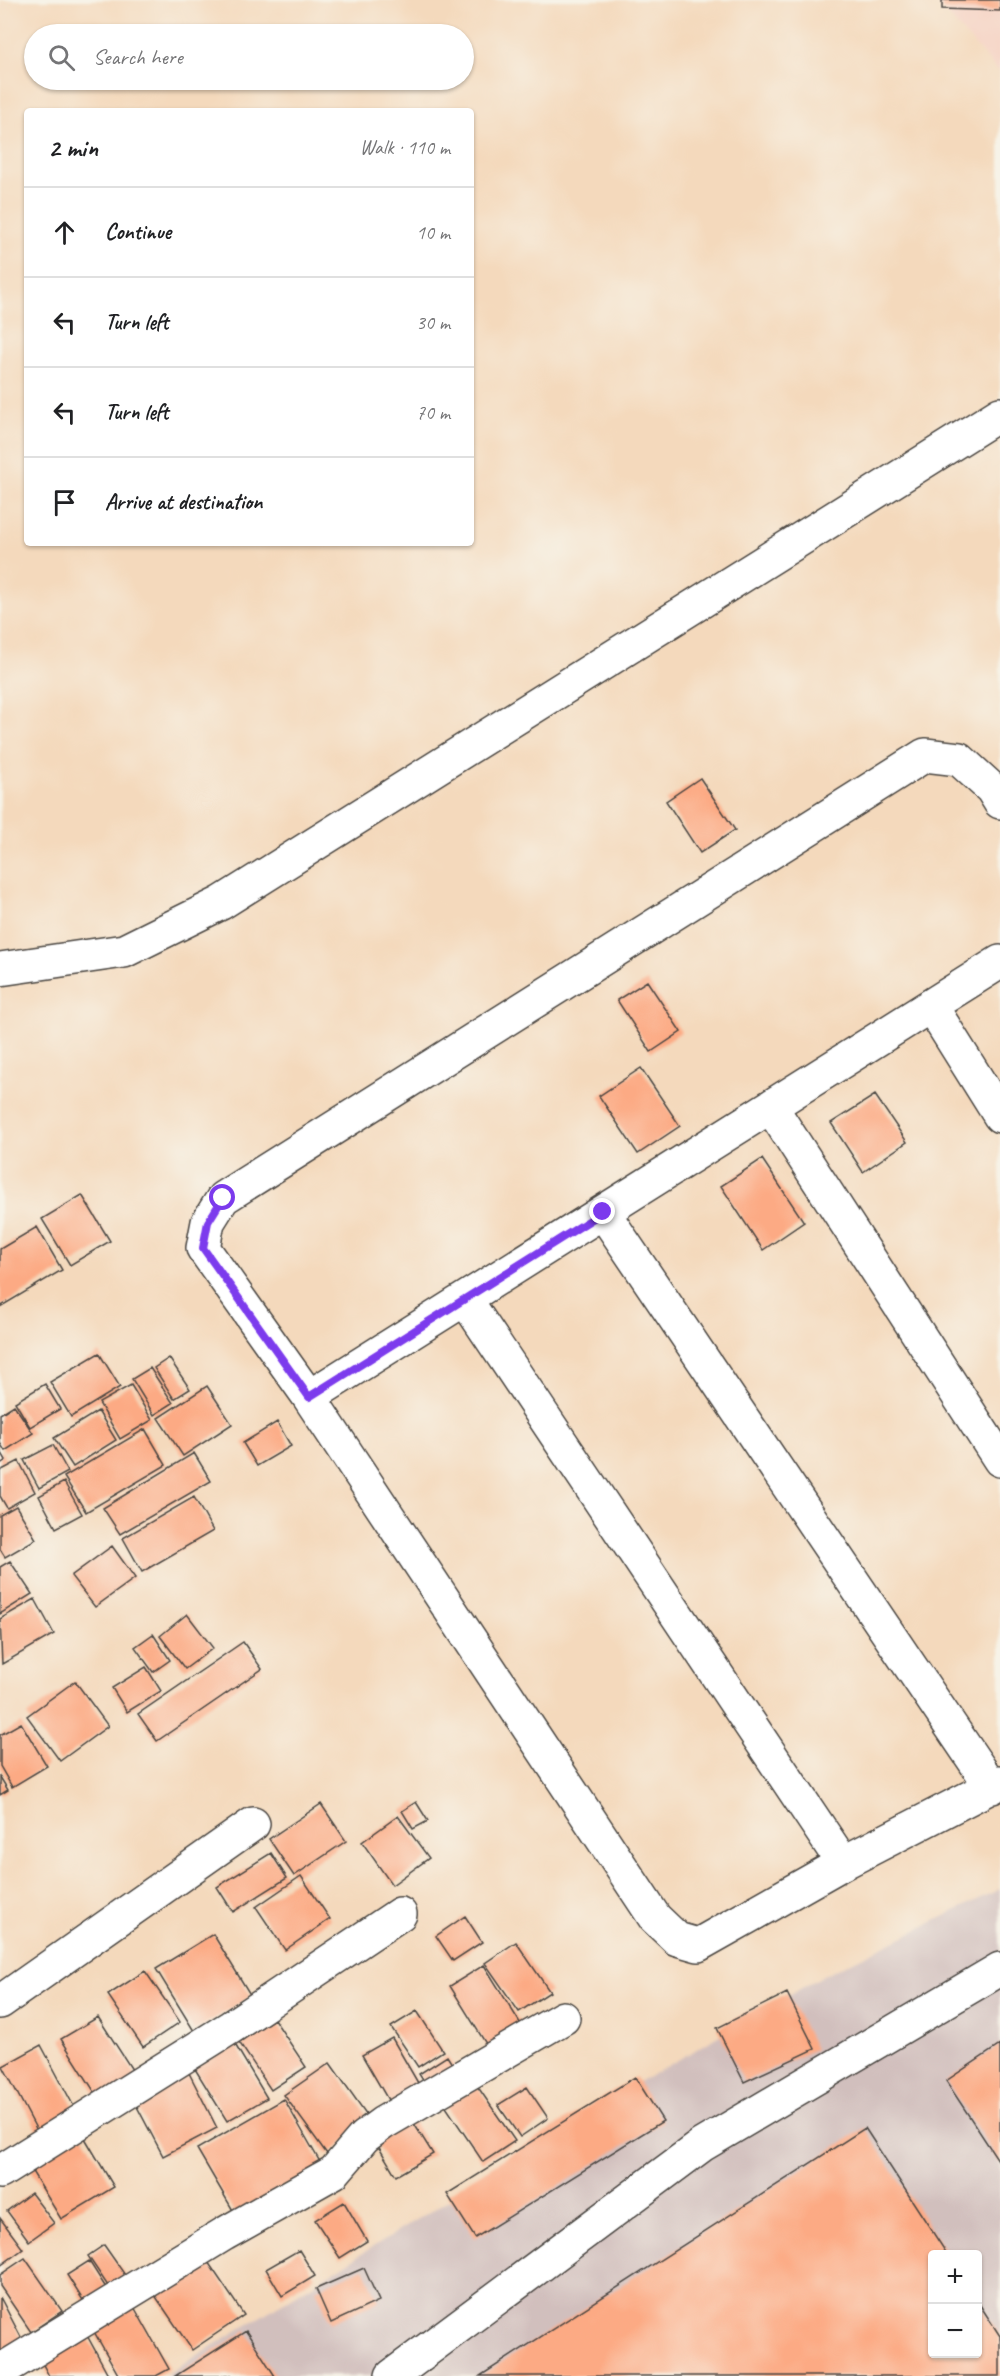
<!DOCTYPE html>
<html lang="en">
<head>
<meta charset="utf-8">
<style>
  body { margin:0; font-family:Caveat,sans-serif; background:#f6f6f6; color:#202124 }
  .controls { position:absolute; right:18px; bottom:18px; display:grid; overflow:hidden; border-radius:6px; box-shadow:0 2px 4px #0004 }
  .controls button { width:54px; height:54px; display:grid; place-items:center; padding:0; border:0; border-bottom:2px solid #e0e0e0; background:#fff; color:#202124; font:30px sans-serif }
  .stop { position:absolute; width:18px; height:18px; margin:-14px; border:4px solid #7c3aed; border-radius:50%; background:#fff }
  .stop.end { background:#7c3aed; border-color:#fff; box-shadow:0 2px 6px #0008 }
  .list { margin:0; padding:0; list-style:none }
  h2 { display:flex; justify-content:space-between; align-items:center; height:78px; margin:0; padding:0 24px; font-size:26px }
  h2 small { font-size:20px; font-weight:400; color:#757577 }
  .list li { display:grid; grid-template-columns:39px 1fr auto; gap:18px; align-items:center; box-sizing:border-box; height:90px; padding:0 24px; border-top:2px solid #e0e0e0 }
  .list b { display:block; font-size:22px; white-space:nowrap }
  .list em { font-size:20px; font-style:normal; color:#757577 }
  .icon { flex:none; width:33px; height:33px; fill:none; stroke:currentColor; stroke-width:2; stroke-linecap:round; stroke-linejoin:round }
  .map { position:relative; flex:none; width:1000px; height:2376px; overflow:hidden }
  .search { position:absolute; background:#fff; box-shadow:0 2px 4px #0004; left:24px; top:24px; width:450px; height:66px; display:flex; align-items:center; gap:15px; box-sizing:border-box; padding:0 21px; border-radius:33px; color:#757577; font-size:22px }
  .panel { position:absolute; background:#fff; box-shadow:0 2px 4px #0004; left:24px; top:108px; width:450px; height:438px; border-radius:6px }
  .map>svg:first-child { display:block }
</style>
</head>
<body>
<div class="map">
<svg width="1000" height="2376" viewBox="0 0 1000 2376">
  <rect width="100%" height="100%" fill="#f7f3e8"/>
  <filter id="ink" filterUnits="userSpaceOnUse"><feTurbulence type="fractalNoise" baseFrequency=".0167" numOctaves="2"/><feDisplacementMap in="SourceGraphic" scale="12" xChannelSelector="R" yChannelSelector="G"/><feConvolveMatrix kernelMatrix="1 2 1 2 8 2 1 2 1" color-interpolation-filters="sRGB"/></filter>
  <filter id="wash" filterUnits="userSpaceOnUse"><feTurbulence type="fractalNoise" baseFrequency=".008" numOctaves="4" result="noise"/><feDisplacementMap in="SourceGraphic" scale="24" xChannelSelector="R" yChannelSelector="G"/><feGaussianBlur stdDeviation="1.35" result="paint"/><feColorMatrix in="noise" values="0 0 0 0 0 0 0 0 0 0 0 0 0 0 0 0 0 1.4 0 .05"/><feComposite in="paint" operator="in"/></filter>
  <g filter="url(#wash)">
    <rect width="100%" height="100%" fill="#f4d9bc"/>
    <!-- built -->
    <path fill="#f6d2c3" d="M934 0H1000V73Z"/>
    <!-- industrial -->
    <path fill="#d1bfbd" fill-rule="evenodd" d="M1000 1889V2376H164L640 2082 819 1978ZM932 2254H978V2354H932Z"/>
    <g id="blocks">
      <!-- building -->
      <path fill="#fcaa84" d="M942 0H1000V11L942 9Z
        M700 778 735 830 700 853 666 801Z
        M647 981 681 1032 651 1052 617 1000Z
        M641 1068 680 1126 638 1154 599 1096Z
        M875 1095 907 1142 863 1172 831 1123Z
        M762 1159 804 1222 763 1250 721 1186Z
        M82 1195 110 1241 70 1265 42 1219Z
        M37 1227 62 1270 0 1307V1249Z
        M99 1353 120 1387 71 1417 50 1382Z
        M169 1358 190 1389 174 1399 154 1368Z
        M150 1368 173 1403 154 1415 132 1379Z
        M45 1384 60 1409 30 1427 15 1402Z
        M131 1385 152 1420 120 1439 99 1403Z
        M207 1386 232 1424 183 1456 158 1418Z
        M14 1405 33 1433 5 1451 0 1443V1414Z
        M98 1411 116 1440 73 1467 54 1438Z
        M277 1422 291 1446 257 1466 243 1443Z
        M145 1429 166 1465 86 1512 64 1477Z
        M53 1445 68 1472 39 1488 24 1460Z
        M0 1450 6 1460 0 1464Z
        M194 1453 211 1481 120 1534 103 1508Z
        M19 1461 35 1492 7 1508 0 1496V1471Z
        M64 1482 82 1514 56 1528 39 1496Z
        M194 1497 213 1531 142 1572 123 1538Z
        M16 1506 36 1539 5 1557 0 1549V1515Z
        M112 1546 135 1578 95 1607 71 1576Z
        M10 1561 32 1594 0 1614V1567Z
        M35 1599 54 1634 2 1664 0 1619Z
        M187 1614 213 1648 185 1669 160 1636Z
        M153 1634 170 1660 153 1672 135 1647Z
        M243 1642 262 1669 157 1741 138 1714Z
        M146 1667 161 1691 127 1712 112 1688Z
        M75 1681 108 1726 60 1761 27 1716Z
        M21 1723 47 1766 12 1787 0 1766V1735Z
        M0 1777 8 1790 0 1795Z
        M416 1802 428 1821 413 1829 402 1811Z
        M321 1804 346 1841 294 1876 269 1839Z
        M398 1816 429 1858 392 1885 362 1842Z
        M271 1853 287 1878 233 1912 217 1887Z
        M301 1876 330 1919 285 1950 256 1907Z
        M465 1916 482 1942 453 1961 436 1936Z
        M213 1934 251 1996 194 2031 156 1969Z
        M516 1942 550 1992 519 2012 485 1963Z
        M484 1965 527 2034 493 2055 450 1986Z
        M145 1971 180 2022 143 2047 108 1995Z
        M787 1993 815 2049 744 2082 717 2028Z
        M417 2011 443 2051 418 2067 391 2027Z
        M98 2017 138 2079 101 2102 61 2039Z
        M274 2019 306 2067 271 2090 239 2042Z
        M392 2038 425 2095 395 2112 362 2055Z
        M233 2041 267 2098 227 2121 192 2064Z
        M41 2045 80 2118 41 2138 3 2066Z
        M1000 2045V2163L946 2081Z
        M447 2056 459 2075 431 2093 419 2074Z
        M330 2063 372 2122 327 2154 284 2095Z
        M188 2071 217 2128 163 2156 133 2099Z
        M471 2077 515 2141 483 2162 440 2098Z
        M635 2077 663 2121 475 2238 447 2194Z
        M527 2087 548 2118 520 2137 498 2105Z
        M284 2099 324 2169 238 2219 197 2149Z
        M408 2114 433 2154 396 2176 372 2136Z
        M79 2128 114 2187 61 2219 25 2160Z
        M865 2128 947 2254H932V2354H978V2302L1000 2336V2376H480Z
        M31 2193 54 2223 29 2241 7 2211Z
        M344 2202 367 2241 340 2258 315 2220Z
        M0 2218 23 2249 0 2266Z
        M104 2245 125 2275 108 2286 88 2256Z
        M299 2250 315 2276 282 2296 266 2269Z
        M204 2256 244 2315 192 2350 152 2291Z
        M25 2258 62 2311 31 2332 0 2286V2275Z
        M89 2261 108 2291 86 2305 67 2275Z
        M364 2268 379 2301 331 2323 316 2289Z
        M0 2297 23 2341 0 2352Z
        M133 2305 169 2369 156 2376H119L92 2328Z
        M84 2330 109 2376H49L38 2355Z
        M246 2331 275 2376H175Z"/>
    </g>
  </g>
  <g filter="url(#ink)">
    <use href="#blocks" fill-opacity="0" stroke="#494541" stroke-width="1.5"/>
    <g fill="none" stroke-linecap="round" stroke-linejoin="round">
      <!-- minor casing -->
      <g stroke="#494541" stroke-width="36">
        <path id="minor" d="M1000 802 992 789 959 759 925 755 223 1198 208 1222 203 1248 309 1397 655 1918 677 1939 698 1945 843 1863 1000 1782
          M0 969 124 951 221 903 1000 414
          M931 1006 1000 1116
          M771 1107 1000 1460
          M603 1212 992 1787
          M465 1299 843 1863
          M309 1397 1000 962
          M0 2002 253 1824
          M0 2172 231 2027 400 1914
          M0 2371 224 2234 334 2172 364 2137 383 2123 563 2018
          M392 2376 702 2145 1000 1969"/>
      </g>
      <!-- minor -->
      <use href="#minor" stroke="#fff" stroke-width="33"/>
    </g>
  </g>
  <g fill="none" stroke-linecap="round" stroke-linejoin="round" filter="url(#ink)">
    <!-- route -->
    <path stroke="#7c3aed" stroke-width="8" d="M223 1198 208 1222 203 1248 309 1397 603 1212"/>
  </g>
</svg>
<div class="controls">
<button>+</button>
<button>−</button>
</div>
<div class="stop" style="left:223px;top:1198px"></div>
<div class="stop end" style="left:603px;top:1212px"></div>
<div class="search"><svg class="icon" aria-label="search" viewBox="0 0 24 24"><circle cx="10" cy="10" r="6"/><path d="M15 15l6 6"/></svg>Search here</div>
<section class="panel">
<h2>2 min<small>Walk · 110 m</small></h2>
<ul class="list">
<li><svg class="icon" aria-label="ahead" viewBox="0 0 24 24"><path d="M12 20V5M6 11l6-6 6 6"/></svg><div><b>Continue</b></div><em>10 m</em></li>
<li><svg class="icon" aria-label="left" viewBox="0 0 24 24"><path d="M17 20v-9H6M10 6l-5 5 5 5"/></svg><div><b>Turn left</b></div><em>30 m</em></li>
<li><svg class="icon" aria-label="left" viewBox="0 0 24 24"><path d="M17 20v-9H6M10 6l-5 5 5 5"/></svg><div><b>Turn left</b></div><em>70 m</em></li>
<li><svg class="icon" aria-label="arrive" viewBox="0 0 24 24"><path d="M6 21V4h12l-3 4 3 4H6"/></svg><div><b>Arrive at destination</b></div></li>
</ul>
</section>
</div>
</body>
</html>
